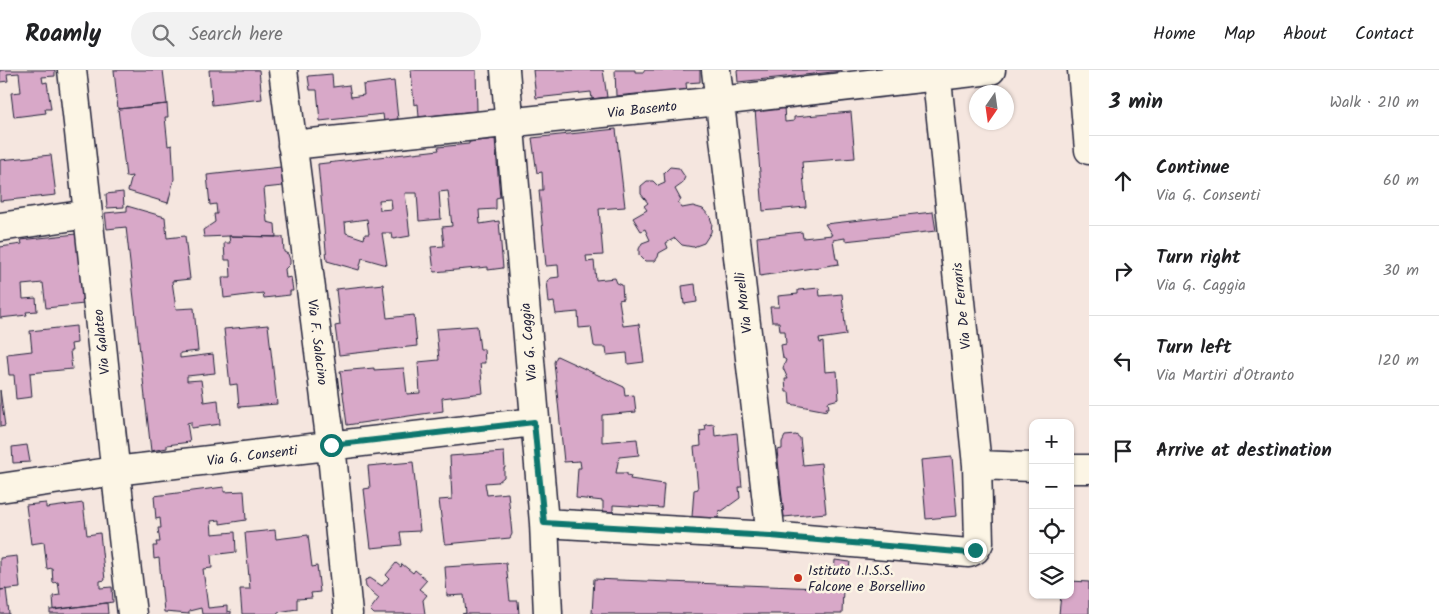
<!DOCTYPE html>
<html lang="en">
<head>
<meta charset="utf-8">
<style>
  body { margin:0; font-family:Kalam,sans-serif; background:#f2f2f2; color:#202124 }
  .controls { position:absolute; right:15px; bottom:15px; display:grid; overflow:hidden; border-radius:10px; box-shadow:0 1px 4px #0004 }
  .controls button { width:45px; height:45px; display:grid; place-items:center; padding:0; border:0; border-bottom:1px solid #e0e0e0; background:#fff; color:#202124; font:25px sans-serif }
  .compass { position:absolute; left:969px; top:15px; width:45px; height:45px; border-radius:50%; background:#fff; box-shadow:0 1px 4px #0004; rotate:193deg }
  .stop { position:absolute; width:15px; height:15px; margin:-11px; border:4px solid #0f766e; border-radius:50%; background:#fff }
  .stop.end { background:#0f766e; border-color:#fff; box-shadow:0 1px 5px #0008 }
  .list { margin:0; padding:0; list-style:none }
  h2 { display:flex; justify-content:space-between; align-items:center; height:65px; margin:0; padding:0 20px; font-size:21px }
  h2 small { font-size:16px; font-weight:400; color:#757577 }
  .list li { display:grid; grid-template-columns:32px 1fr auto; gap:15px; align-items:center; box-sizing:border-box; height:90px; padding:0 20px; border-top:1px solid #e0e0e0 }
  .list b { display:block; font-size:19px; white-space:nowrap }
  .list p { margin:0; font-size:16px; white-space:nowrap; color:#757577 }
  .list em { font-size:16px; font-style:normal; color:#757577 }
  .icon { flex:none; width:28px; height:28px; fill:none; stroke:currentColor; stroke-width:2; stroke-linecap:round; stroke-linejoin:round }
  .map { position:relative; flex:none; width:1089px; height:544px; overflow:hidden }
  header { display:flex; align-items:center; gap:30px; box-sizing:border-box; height:70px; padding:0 25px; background:#fff; border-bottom:1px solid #e0e0e0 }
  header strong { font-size:24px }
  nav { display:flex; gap:28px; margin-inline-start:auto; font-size:18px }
  .search { width:350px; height:45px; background:#f2f2f2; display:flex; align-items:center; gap:12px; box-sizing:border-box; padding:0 18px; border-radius:28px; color:#757577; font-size:19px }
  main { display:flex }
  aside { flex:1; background:#fff }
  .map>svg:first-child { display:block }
</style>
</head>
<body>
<header>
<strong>Roamly</strong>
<div class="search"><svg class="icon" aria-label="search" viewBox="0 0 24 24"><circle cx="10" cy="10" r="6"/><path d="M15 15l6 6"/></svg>Search here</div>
<nav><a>Home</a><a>Map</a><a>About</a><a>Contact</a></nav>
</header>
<main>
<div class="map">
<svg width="1089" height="544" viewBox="0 0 1089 544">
  <rect width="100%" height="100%" fill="#f5e6df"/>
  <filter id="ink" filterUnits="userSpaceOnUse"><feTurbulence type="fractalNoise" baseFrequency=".02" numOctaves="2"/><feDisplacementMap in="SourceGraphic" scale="10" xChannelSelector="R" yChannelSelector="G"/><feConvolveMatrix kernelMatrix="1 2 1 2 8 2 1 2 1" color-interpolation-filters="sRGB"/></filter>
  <g filter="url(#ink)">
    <!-- building -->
    <path fill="#d8a8c8" stroke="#22223b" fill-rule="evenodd" d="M0 0H55V6L42 7 43 13 47 12 51 39H45L46 43 14 47 11 23 21 22 19 3 7 4 8 11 0 12Z
      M114 0H163L167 34 118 39Z
      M209 0H259L262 29 212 35Z
      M411 0H476L477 41 419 47 418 34 414 35Z
      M533 0H603L607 27 592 29 591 22 536 28Z
      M615 0H635V2H644V0H700V12L686 13 687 22 646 27V23L616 26Z
      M737 0H842V1L738 12Z
      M332 4 333 17 349 15 351 27 364 25 363 15 394 11 398 49 384 52 383 44 320 51 317 20H310L308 6Z
      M167 34 168 47H165L168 76 172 75 174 109 168 133 128 121 132 106 126 107 118 39Z
      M784 36 785 52 794 51V47L851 42 855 88 802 92 806 137 763 141 755 39Z
      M616 59 625 137 599 139 603 185 586 186 587 192 594 191 596 210 615 208 617 213 622 215 623 229 619 230 623 256 639 254 644 292 628 294 627 283 607 285 606 277H596L594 276 591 257 579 258 578 242 556 244 554 232 549 233 547 211 551 208 559 207 558 195 546 196 539 120H543L542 102 537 103 532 68Z
      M495 69 500 127 496 128V139L479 140 480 154 499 151 503 198 488 200V197L434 202 431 177 444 176 442 157 452 156 448 121 439 122 441 149 419 151 417 123H405L410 166 393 169 392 163H382L387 195 362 188 359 200 327 191 318 94 439 80 438 77 469 74V72ZM391 129 392 139 380 140 379 130ZM367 149 369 164H365L364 169 346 163 345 152Z
      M51 85 56 125 0 131V90Z
      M281 97 283 116 264 118 267 152 275 154 276 167 229 166 204 167 203 160 215 152 214 144H217L216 134 210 135 207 105Z
      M670 97 679 98 685 107 682 114 675 119 681 130 678 132 682 138 693 136 703 139 710 147 712 153 711 162 704 173 693 177 682 175 675 168 666 173 668 178 659 183 658 187 655 191H645L639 185V179L642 173 650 170 645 159 641 161 633 148 647 140 644 136 648 133 641 124V116L647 111H653L658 116 665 113 664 103Z
      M123 122 124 137 107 138 106 124Z
      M127 136 165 147 167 168 185 166 190 209 172 211 176 239 194 238 198 281 180 283V288L213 284 215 303 187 306V311L201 310 204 332 218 330 220 354 191 358V352L187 353 190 372 167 375V378L151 381 126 157 107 159 105 143 127 141Z
      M933 142 936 161 845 171V168L833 170 836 189H838L839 194 760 206 757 167 802 162 803 168 832 165 825 154Z
      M76 164 84 234 46 238 43 213 22 215 23 229 36 228 37 241 26 242 27 245 0 248V177L22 174 21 170Z
      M229 166 283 167 284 182 288 184 290 190V194L285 199 286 208 291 207 293 221H290V225L264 228 263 223 224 228 222 207H231L230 190H225L224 173H230Z
      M383 214 387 248 414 245 417 276 339 285 335 256 340 255 336 219Z
      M695 214 697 232 684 234 682 216Z
      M819 218 820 226 842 224 846 265 819 269 820 273 823 272 825 302 837 301 839 329 828 332 829 338H826L827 341 790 334 789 322H786L785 309H788L783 298 786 290 783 288 781 275 786 274 785 261H780L779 252H772L770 237H779L778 226 798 224V220Z
      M268 255 277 334 239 337 237 314 230 315 224 259Z
      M76 256 77 273 71 274 72 281H70L72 299 30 303 32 327 16 329 14 305H9L7 284 32 281 30 261Z
      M477 256 480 279H484L485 293H480L483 323 442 328 443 341 347 355 340 301 374 298V300L404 298 407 324 420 323 418 292 439 290 436 259Z
      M557 286 624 317 625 326 634 325 636 342 602 345V372L637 369 639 385 619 387 616 403H627V405L631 406 630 409 664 414 662 438 613 435V442L603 441V431L576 428 578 398H581L580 391 564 392 554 292Z
      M0 320 5 356 0 357Z
      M714 354 715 366 737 363 742 417H739L740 428 722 441 719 440 718 448 692 447 694 420 698 419 694 377 701 376 700 361 706 360 705 355Z
      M796 365 800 368 803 395 821 393 826 443 784 447 777 380 782 379V372L785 366Z
      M27 375 30 392 13 393 12 377Z
      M504 382 505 398H504V407L498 412 485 413 487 425 508 423 512 464 510 468 446 474 444 471 439 430 452 429 450 386Z
      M952 387 957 446 926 449 921 390Z
      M413 392 420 461 400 462 402 475 371 478 364 419 370 418 368 396Z
      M224 417V422L244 421 246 450 220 454V450L211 451 212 464 235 462 236 482 211 485 212 498 203 499 208 538 227 536V542L231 541V544H202L201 538 189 541V544L164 542 159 488 154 489 153 476H157L156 472H160L158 458H161L160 448 156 449 154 426Z
      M46 433V438L83 433 87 465 100 463 105 510 100 511V518L112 517 113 532 54 540 53 526 60 525 58 512 53 513 52 498 47 499 44 472 31 474 26 435Z
      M275 460 276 469 308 465 312 497 317 496 320 522 311 523 312 528 297 529V539L278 542V544H242L240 519H250L245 463Z
      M17 486 20 518 0 520V488Z
      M835 490 850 492 848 505 834 503Z
      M396 493 401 497 402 494 413 503 415 500 427 510 419 519 427 525 423 530 425 544H374L370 540 379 528 366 517 365 510 370 508 382 516 389 508 386 505Z
      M506 493 510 531H518L519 544H462L466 543 464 525 447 526 445 497Z
      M594 509 843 519 842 544H592Z
      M1070 511 1089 512V544H1059L1061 525H1070Z
      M6 519 9 544H0V520Z
      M107 533 108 544H50V540Z"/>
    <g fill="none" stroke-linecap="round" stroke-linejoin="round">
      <!-- minor casing -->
      <g stroke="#22223b" stroke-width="31">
        <path id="minor" d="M72 0C93 181 110 363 132 544
          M283 0 331 375 348 544
          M505 0 544 453 548 544
          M716 0 771 466
          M1082 0 1089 80
          M292 75 719 31 991 0
          M0 157 88 144
          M977 395 1033 397
          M1070 399H1089
          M0 418 115 401 534 352
          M544 453 771 466 969 483 975 480 979 473 977 395 936 0"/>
      </g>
      <!-- minor -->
      <use href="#minor" stroke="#fcf5e5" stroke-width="28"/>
    </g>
  </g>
  <g fill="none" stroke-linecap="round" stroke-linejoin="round" filter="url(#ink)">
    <!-- route -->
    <path stroke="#0f766e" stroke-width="6" d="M331 375 534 352 544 453 771 466 969 483 975 480"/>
  </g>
  <!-- markers -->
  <circle fill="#c8321e" stroke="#fcf5e5" stroke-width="2" cx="798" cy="508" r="5"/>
  <g text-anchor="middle" stroke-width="5" stroke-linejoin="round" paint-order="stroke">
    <!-- street labels -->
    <g font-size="14" fill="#22223b" stroke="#fcf5e5">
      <text transform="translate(642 39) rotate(-6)" y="5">Via Basento</text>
      <text transform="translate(743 233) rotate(-97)" y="5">Via Morelli</text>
      <text transform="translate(961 236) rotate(-96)" y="5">Via De Ferraris</text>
      <text transform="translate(101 272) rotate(-96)" y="5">Via Galateo</text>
      <text transform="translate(318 272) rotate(83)" y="5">Via F. Salacino</text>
      <text transform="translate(528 272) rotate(-95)" y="5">Via G. Caggia</text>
      <text transform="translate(252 385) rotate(-7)" y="5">Via G. Consenti</text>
    </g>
    <!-- poi labels -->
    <g font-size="14" fill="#22223b" stroke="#fcf5e5" text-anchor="start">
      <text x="808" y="505">Istituto I.I.S.S.<tspan x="808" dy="16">Falcone e Borsellino</tspan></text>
    </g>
  </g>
</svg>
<div class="controls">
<button>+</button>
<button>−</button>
<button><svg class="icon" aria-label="locate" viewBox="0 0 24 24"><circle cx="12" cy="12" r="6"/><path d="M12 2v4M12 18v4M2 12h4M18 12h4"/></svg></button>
<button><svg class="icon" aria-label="layers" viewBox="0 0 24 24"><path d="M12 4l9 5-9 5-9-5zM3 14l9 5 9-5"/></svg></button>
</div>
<svg class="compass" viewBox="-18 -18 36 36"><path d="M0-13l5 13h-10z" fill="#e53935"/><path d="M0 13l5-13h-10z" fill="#757577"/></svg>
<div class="stop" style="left:331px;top:375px"></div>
<div class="stop end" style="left:975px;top:480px"></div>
</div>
<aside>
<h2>3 min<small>Walk · 210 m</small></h2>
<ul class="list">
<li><svg class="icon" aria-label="ahead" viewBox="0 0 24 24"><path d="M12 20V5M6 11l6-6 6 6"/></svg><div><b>Continue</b><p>Via G. Consenti</p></div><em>60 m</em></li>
<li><svg class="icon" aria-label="right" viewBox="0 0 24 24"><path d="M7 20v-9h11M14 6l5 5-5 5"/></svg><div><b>Turn right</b><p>Via G. Caggia</p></div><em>30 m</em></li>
<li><svg class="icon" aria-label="left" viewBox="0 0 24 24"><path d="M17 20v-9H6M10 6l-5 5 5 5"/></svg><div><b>Turn left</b><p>Via Martiri d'Otranto</p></div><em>120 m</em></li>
<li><svg class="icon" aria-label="arrive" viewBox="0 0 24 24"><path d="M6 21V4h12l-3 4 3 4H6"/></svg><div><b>Arrive at destination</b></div></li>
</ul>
</aside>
</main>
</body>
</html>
